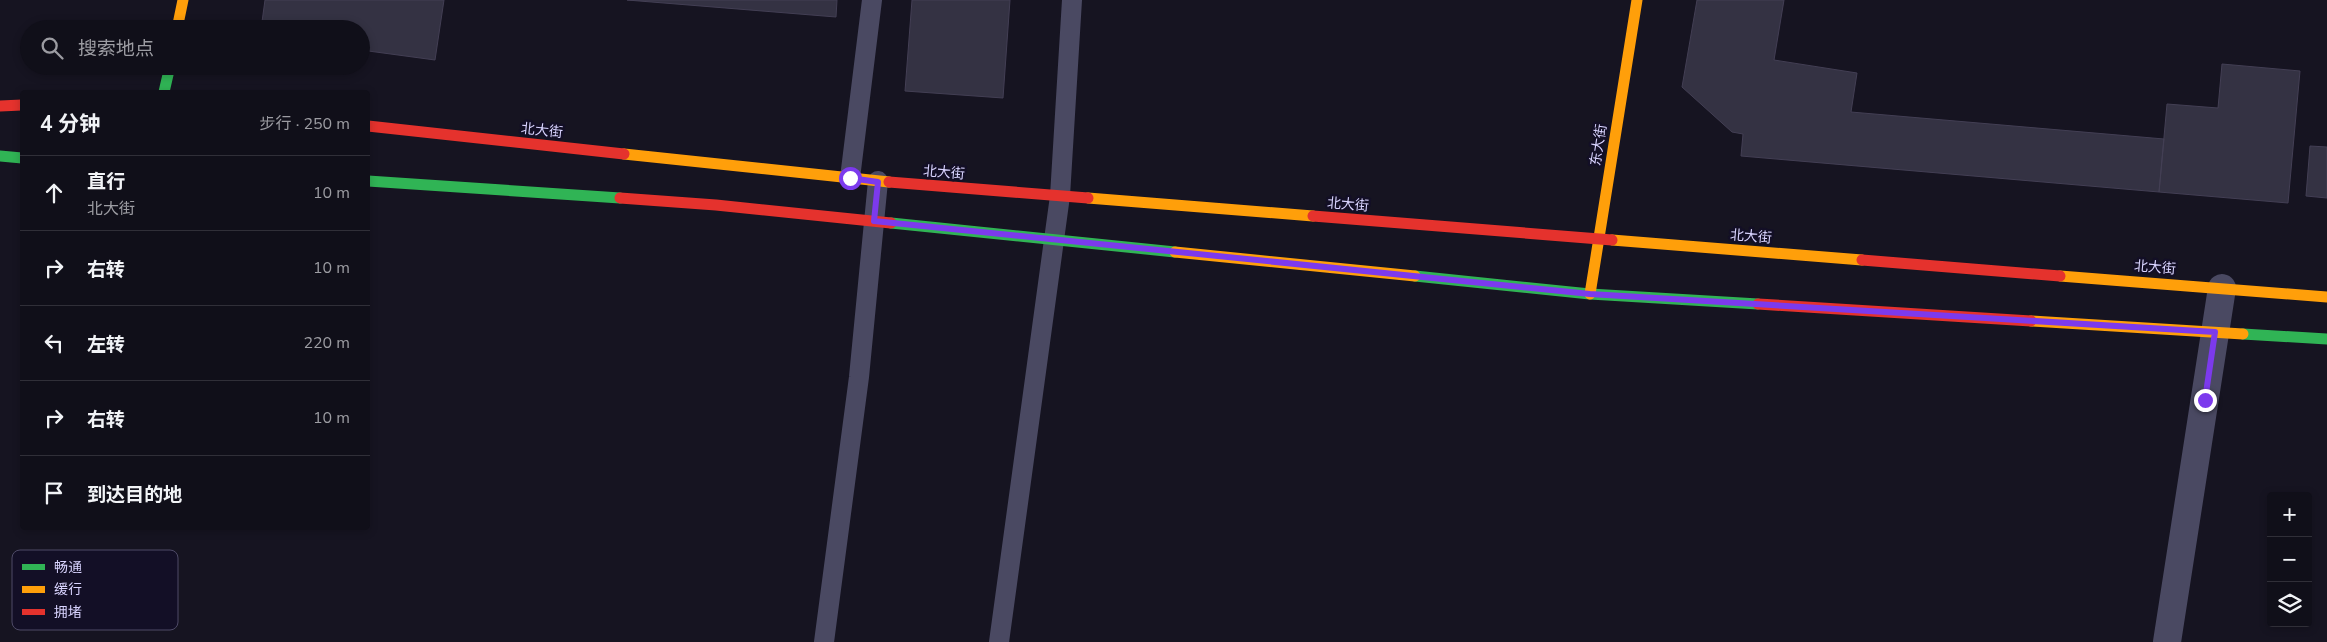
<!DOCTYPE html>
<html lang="zh">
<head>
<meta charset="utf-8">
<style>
  body { margin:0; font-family:"Nunito Sans","Noto Sans SC",sans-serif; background:#1e1d26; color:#f1f3f6 }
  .controls { position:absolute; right:15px; bottom:15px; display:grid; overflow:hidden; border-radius:5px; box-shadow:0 2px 8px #0003 }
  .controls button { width:45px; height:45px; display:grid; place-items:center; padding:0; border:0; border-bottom:1px solid #302f38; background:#100f19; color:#f1f3f6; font:25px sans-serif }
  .stop { position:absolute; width:15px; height:15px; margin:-11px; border:4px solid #7c3aed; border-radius:50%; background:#fff }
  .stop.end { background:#7c3aed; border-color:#fff; box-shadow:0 1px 5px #0008 }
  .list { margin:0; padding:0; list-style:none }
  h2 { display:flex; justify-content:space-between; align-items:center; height:65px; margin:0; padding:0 20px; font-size:21px }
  h2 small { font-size:16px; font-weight:400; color:#9c9ca2 }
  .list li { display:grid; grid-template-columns:32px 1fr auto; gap:15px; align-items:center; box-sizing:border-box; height:75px; padding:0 20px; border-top:1px solid #302f38 }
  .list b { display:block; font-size:19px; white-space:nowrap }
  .list p { margin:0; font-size:16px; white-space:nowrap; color:#9c9ca2 }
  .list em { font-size:16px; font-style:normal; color:#9c9ca2 }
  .icon { flex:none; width:28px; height:28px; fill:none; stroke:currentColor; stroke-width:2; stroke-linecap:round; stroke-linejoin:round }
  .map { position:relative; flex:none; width:2327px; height:642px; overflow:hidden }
  .search { position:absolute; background:#100f19; box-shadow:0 2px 8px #0003; left:20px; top:20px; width:350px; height:55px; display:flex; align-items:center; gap:12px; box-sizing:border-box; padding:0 18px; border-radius:28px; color:#9c9ca2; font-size:19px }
  .panel { position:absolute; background:#100f19; box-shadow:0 2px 8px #0003; left:20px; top:90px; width:350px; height:440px; border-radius:5px }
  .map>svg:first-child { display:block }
</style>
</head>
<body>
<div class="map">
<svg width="2327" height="642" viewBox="0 0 2327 642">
  <rect width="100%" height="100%" fill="#161421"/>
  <!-- building -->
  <path fill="#343243" stroke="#433f54" d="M265 0H444L435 60 361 50V29H261Z
    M627 0H837L836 17Z
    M912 0H1010L1003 98 905 91Z
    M1697 0H1784L1774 60 1857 73 1851 112 2164 139 2159 192 1741 156 1743 134 1732 132 1682 87Z
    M2222 64 2300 71 2288 203 2159 192 2167 104 2218 108Z
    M2310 146 2327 147V198L2306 196Z"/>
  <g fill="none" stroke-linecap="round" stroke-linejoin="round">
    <!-- lane -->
    <path stroke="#4a4962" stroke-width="20" d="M850 178 872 0
      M824 642 859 377 878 181
      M999 642 1060 196 1072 0"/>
    <!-- street -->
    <path stroke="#4a4962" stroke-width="28" d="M2167 642 2222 288"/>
    <!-- fast -->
    <path stroke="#30b455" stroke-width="11" d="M164 92 170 66
      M0 156 22 158
      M368 181 620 198
      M891 223 1175 252
      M1415 276 1590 294 1758 304
      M2243 334 2327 339"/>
    <!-- slow -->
    <path stroke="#ff9f0a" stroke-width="11" d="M177 29 183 0
      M624 154 889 182
      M1088 198 1313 216
      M1612 240 1862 260
      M1175 252 1415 276
      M2060 276 2327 297
      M1590 294 1637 0
      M2031 321 2243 334"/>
    <!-- jam -->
    <path stroke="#e5322d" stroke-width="11" d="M0 106 22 105
      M368 126 624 154
      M889 182 1088 198
      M620 198 716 205 891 223
      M1313 216 1612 240
      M1862 260 2060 276
      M1758 304 2031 321"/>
  </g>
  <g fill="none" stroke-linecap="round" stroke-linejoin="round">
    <!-- route -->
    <path stroke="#7c3aed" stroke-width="6" d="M850 178 878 182 874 221 1590 294 2215 332 2205 400"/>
  </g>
  <g text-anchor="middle" stroke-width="5" stroke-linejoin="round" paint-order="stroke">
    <!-- street labels -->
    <g font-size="14" fill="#d9d4ff" stroke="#130f26">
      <text transform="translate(542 130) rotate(6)" y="5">北大街</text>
      <text transform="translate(1598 145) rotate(-81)" y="5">东大街</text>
      <text transform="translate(944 172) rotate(5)" y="5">北大街</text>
      <text transform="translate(1348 204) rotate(5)" y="5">北大街</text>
      <text transform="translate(1751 236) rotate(5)" y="5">北大街</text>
      <text transform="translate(2155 267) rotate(5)" y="5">北大街</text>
    </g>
  </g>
  <!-- legend -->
  <rect x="12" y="550" width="166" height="80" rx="8" fill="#130f26" stroke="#4e4a67" stroke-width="1"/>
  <rect x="22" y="564" width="23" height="6" fill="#30b455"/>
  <rect x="22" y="586" width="23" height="7" fill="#ff9f0a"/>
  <rect x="22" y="609" width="23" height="6" fill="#e5322d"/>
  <g font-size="14" fill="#d9d4ff">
    <text x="54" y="572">畅通</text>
    <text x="54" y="594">缓行</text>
    <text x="54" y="617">拥堵</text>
  </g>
</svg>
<div class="controls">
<button>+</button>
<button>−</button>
<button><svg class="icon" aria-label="layers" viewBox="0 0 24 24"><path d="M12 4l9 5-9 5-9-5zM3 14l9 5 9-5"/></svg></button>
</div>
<div class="stop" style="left:850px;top:178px"></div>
<div class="stop end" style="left:2205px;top:400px"></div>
<div class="search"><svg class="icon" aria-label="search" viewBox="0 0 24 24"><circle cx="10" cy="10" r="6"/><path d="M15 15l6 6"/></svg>搜索地点</div>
<section class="panel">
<h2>4 分钟<small>步行 · 250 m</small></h2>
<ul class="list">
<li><svg class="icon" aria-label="ahead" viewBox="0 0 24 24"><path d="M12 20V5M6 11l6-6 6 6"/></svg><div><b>直行</b><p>北大街</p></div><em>10 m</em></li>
<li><svg class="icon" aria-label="right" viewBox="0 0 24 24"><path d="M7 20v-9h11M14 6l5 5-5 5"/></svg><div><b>右转</b></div><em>10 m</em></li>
<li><svg class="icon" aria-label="left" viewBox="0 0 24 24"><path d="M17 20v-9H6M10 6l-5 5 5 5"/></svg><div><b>左转</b></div><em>220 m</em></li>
<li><svg class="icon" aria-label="right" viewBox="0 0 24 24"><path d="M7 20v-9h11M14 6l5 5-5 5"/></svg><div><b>右转</b></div><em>10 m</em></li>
<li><svg class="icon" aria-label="arrive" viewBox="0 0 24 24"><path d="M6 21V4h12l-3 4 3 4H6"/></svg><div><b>到达目的地</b></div></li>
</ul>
</section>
</div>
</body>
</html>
